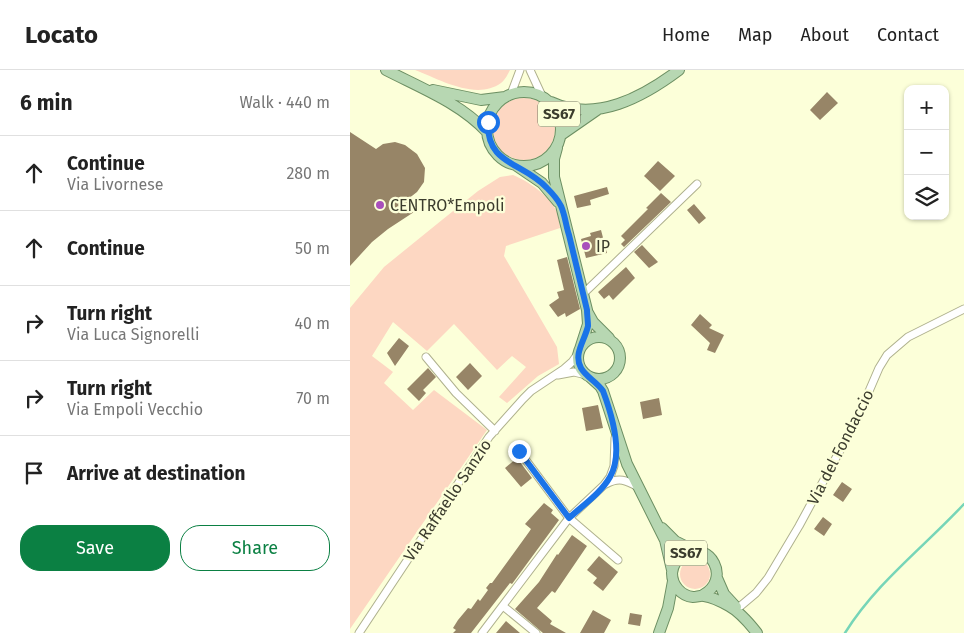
<!DOCTYPE html>
<html lang="en">
<head>
<meta charset="utf-8">
<style>
  body { margin:0; font-family:"Fira Sans",sans-serif; background:#f6f6f6; color:#222 }
  .controls { position:absolute; right:15px; top:15px; display:grid; overflow:hidden; border-radius:10px; box-shadow:0 1px 4px #0004 }
  .controls button { width:45px; height:45px; display:grid; place-items:center; padding:0; border:0; border-bottom:1px solid #e0e0e0; background:#fff; color:#222; font:25px sans-serif }
  .stop { position:absolute; width:15px; height:15px; margin:-11px; border:4px solid #1a73e8; border-radius:50%; background:#fff }
  .stop.end { background:#1a73e8; border-color:#fff; box-shadow:0 1px 5px #0008 }
  .list { margin:0; padding:0; list-style:none }
  h2 { display:flex; justify-content:space-between; align-items:center; height:65px; margin:0; padding:0 20px; font-size:21px }
  h2 small { font-size:16px; font-weight:400; color:#767676 }
  .list li { display:grid; grid-template-columns:32px 1fr auto; gap:15px; align-items:center; box-sizing:border-box; height:75px; padding:0 20px; border-top:1px solid #e0e0e0 }
  .list b { display:block; font-size:19px; white-space:nowrap }
  .list p { margin:0; font-size:16px; white-space:nowrap; color:#767676 }
  .list em { font-size:16px; font-style:normal; color:#767676 }
  .actions { display:flex; gap:10px; padding:15px 20px }
  .actions a { flex:1; padding:11px 0; border:1px solid #0b8043; border-radius:20px; text-align:center; font-size:18px; color:#0b8043 }
  .actions .main { background:#0b8043; color:#fff }
  .icon { flex:none; width:28px; height:28px; fill:none; stroke:currentColor; stroke-width:2; stroke-linecap:round; stroke-linejoin:round }
  .map { position:relative; flex:none; width:614px; height:563px; overflow:hidden }
  header { display:flex; align-items:center; gap:30px; box-sizing:border-box; height:70px; padding:0 25px; background:#fff; border-bottom:1px solid #e0e0e0 }
  header strong { font-size:24px }
  nav { display:flex; gap:28px; margin-inline-start:auto; font-size:18px }
  main { display:flex }
  aside { flex:1; background:#fff }
  .map>svg:first-child { display:block }
</style>
</head>
<body>
<header>
<strong>Locato</strong>
<nav><a>Home</a><a>Map</a><a>About</a><a>Contact</a></nav>
</header>
<main>
<aside>
<h2>6 min<small>Walk · 440 m</small></h2>
<ul class="list">
<li><svg class="icon" aria-label="ahead" viewBox="0 0 24 24"><path d="M12 20V5M6 11l6-6 6 6"/></svg><div><b>Continue</b><p>Via Livornese</p></div><em>280 m</em></li>
<li><svg class="icon" aria-label="ahead" viewBox="0 0 24 24"><path d="M12 20V5M6 11l6-6 6 6"/></svg><div><b>Continue</b></div><em>50 m</em></li>
<li><svg class="icon" aria-label="right" viewBox="0 0 24 24"><path d="M7 20v-9h11M14 6l5 5-5 5"/></svg><div><b>Turn right</b><p>Via Luca Signorelli</p></div><em>40 m</em></li>
<li><svg class="icon" aria-label="right" viewBox="0 0 24 24"><path d="M7 20v-9h11M14 6l5 5-5 5"/></svg><div><b>Turn right</b><p>Via Empoli Vecchio</p></div><em>70 m</em></li>
<li><svg class="icon" aria-label="arrive" viewBox="0 0 24 24"><path d="M6 21V4h12l-3 4 3 4H6"/></svg><div><b>Arrive at destination</b></div></li>
</ul>
<div class="actions"><a class="main">Save</a><a>Share</a></div>
</aside>
<div class="map">
<svg width="614" height="563" viewBox="0 0 614 563">
  <rect width="100%" height="100%" fill="#fcffd9"/>
  <!-- green -->
  <path fill="#fdd7c2" d="M65 0H160C158 4 155 10 151 13 126 31 89 9 65 0Z
    M143 59a31 31 0 1 1 62 0a31 31 0 1 1-62 0Z
    M163 105C178 111 200 126 207 142 209 147 209 153 210 158L156 176 154 186 207 277 209 294 188 306 157 333 149 327 176 297 162 286 147 300 104 254 77 281 43 252 22 286 43 302 34 313 63 340 84 320 137 360 0 559V238L34 197 87 154 128 121 150 107Z
    M330 504a15 15 0 1 1 30 0a15 15 0 1 1-30 0Z"/>
  <g fill="none" stroke-linecap="round" stroke-linejoin="round">
    <!-- stream -->
    <path stroke="#76d5b8" stroke-width="2.5" d="M495 563C526 513 574 477 614 434"/>
  </g>
  <!-- building -->
  <path fill="#978567" d="M477 22 488 33 470 50 460 40Z
    M0 62 26 79 33 74 45 72 55 75 67 84 75 98 74 112 67 122 58 129 64 142 38 159 22 172 0 196Z
    M308 91 325 106 310 121 294 106Z
    M257 117 259 124 240 130 241 135 227 138 224 126Z
    M311 123 321 132 274 177 271 174 275 170 271 166 298 139 296 138Z
    M344 134 356 148 349 154 337 140Z
    M251 160 257 183 236 188 231 169 241 166 240 163Z
    M292 175 308 192 299 198 284 182Z
    M217 187 230 239 216 247 215 243 208 247 199 235 209 228 207 222 214 220 207 190Z
    M276 197 285 208 263 230 259 225 254 229 248 222Z
    M350 244 362 255 359 258 374 265 365 283 357 280 360 273 341 255Z
    M49 268 59 276 45 296 37 283Z
    M120 293 132 306 118 320 106 307Z
    M78 298 86 307 73 320 76 323 69 331 57 319Z
    M309 328 312 345 293 349 290 332Z
    M248 335 253 358 236 361 232 338Z
    M167 388 182 408 171 417 155 398Z
    M492 412 502 419 493 432 483 425Z
    M194 433 203 440 201 443 209 450 162 514 160 513 121 563H103L106 560 103 558 108 550 118 538 121 539 128 529 130 531 138 520 136 518 140 513H142L179 462 181 459 175 454Z
    M473 447 482 454 474 466 464 459Z
    M222 465 237 476 205 523 202 521 187 538 202 551 200 554 216 563H193L165 539 189 512 207 484 208 485Z
    M249 486 268 502 253 521 243 513 247 508 237 500Z
    M243 540 261 550 254 563H230Z
    M280 543 292 545 290 556 278 554Z
    M156 551 170 563H146Z"/>
  <g fill="none" stroke-linecap="round" stroke-linejoin="round">
    <!-- minor casing -->
    <g stroke="#afb18e" stroke-width="9">
      <path id="minor" d="M180 0 192 26
        M161 24 170 0
        M233 224 347 114
        M76 287 106 323 145 361
        M208 305 224 302 236 305
        M169 381 219 448 268 490
        M256 414C269 407 276 410 288 417
        M153 536 186 563
        M387 539 406 523 418 508 449 456 507 349 529 298 537 285 558 267 614 239
        M9 563 139 367 173 329 181 321 214 299 222 292 229 282
        M132 563 219 448 254 415 260 407 264 396 265 368"/>
    </g>
    <!-- primary casing -->
    <g stroke="#6c8f62" stroke-width="12">
      <path id="primary" d="M36 0C71 18 110 33 137 62
        M83 20 131 30 155 27
        M137 59a37 37 0 1 1 74 0a37 37 0 1 1-74 0Z
        M201 32C246 53 293 27 329 0
        M211 65 247 40
        M207 78 204 89V107L237 240 238 254 230 279
        M167 96 192 113 208 132
        M238 243 243 252 259 268
        M228 288a21 21 0 1 1 42 0a21 21 0 1 1-42 0Z
        M240 307 250 316 253 321 277 394 315 470 322 500
        M312 458 325 471 347 482
        M367 508 374 524 386 537
        M353 525C382 509 360 470 334 484 327 488 323 496 322 503 322 515 331 526 343 527 347 527 351 525 354 526 362 527 372 532 379 536 390 542 400 554 407 563
        M309 563 318 538 323 511"/>
    </g>
    <!-- minor -->
    <use href="#minor" stroke="#fff" stroke-width="7"/>
    <!-- primary -->
    <use href="#primary" stroke="#b7d7b2" stroke-width="10"/>
  </g>
  <g fill="none" stroke-linecap="round" stroke-linejoin="round">
    <!-- route -->
    <path stroke="#1a73e8" stroke-width="6" d="M138 52C136 95 173 92 197 118 202 123 208 130 211 136 215 145 216 156 219 165 225 190 231 215 237 240 237 245 238 251 238 256 235 270 223 284 231 298 236 307 247 312 253 321 262 345 274 383 260 407 251 423 232 436 219 448L169 381"/>
  </g>
  <!-- markers -->
  <g fill="#a84fbb" stroke="#fcffd9" stroke-width="2">
    <circle cx="30" cy="135" r="5"/>
    <circle cx="236" cy="176" r="5"/>
  </g>
  <g text-anchor="middle" stroke-width="4.5" stroke-linejoin="round" paint-order="stroke">
    <!-- shield labels -->
    <g fill="#fcffd9" stroke="#757661" stroke-width="1">
      <rect x="188" y="31.5" width="42" height="25" rx="4"/>
      <rect x="315" y="470.5" width="42" height="25" rx="4"/>
    </g>
    <g font-size="15" font-weight="bold" fill="#3b3c2d">
      <text x="209" y="49">SS67</text>
      <text x="336" y="488">SS67</text>
    </g>
    <!-- poi labels -->
    <g font-size="16" fill="#3b3c2d" stroke="#fcffd9" text-anchor="start">
      <text x="40" y="141">CENTRO*Empoli</text>
      <text x="246" y="182">IP</text>
    </g>
    <!-- street labels -->
    <g font-size="16" fill="#3b3c2d" stroke="#fcffd9">
      <text transform="translate(490 377) rotate(-63)" y="6">Via del Fondaccio</text>
      <text transform="translate(97 430) rotate(-56)" y="6">Via Raffaello Sanzio</text>
    </g>
  </g>
</svg>
<div class="controls">
<button>+</button>
<button>−</button>
<button><svg class="icon" aria-label="layers" viewBox="0 0 24 24"><path d="M12 4l9 5-9 5-9-5zM3 14l9 5 9-5"/></svg></button>
</div>
<div class="stop" style="left:138px;top:52px"></div>
<div class="stop end" style="left:169px;top:381px"></div>
</div>
</main>
</body>
</html>
